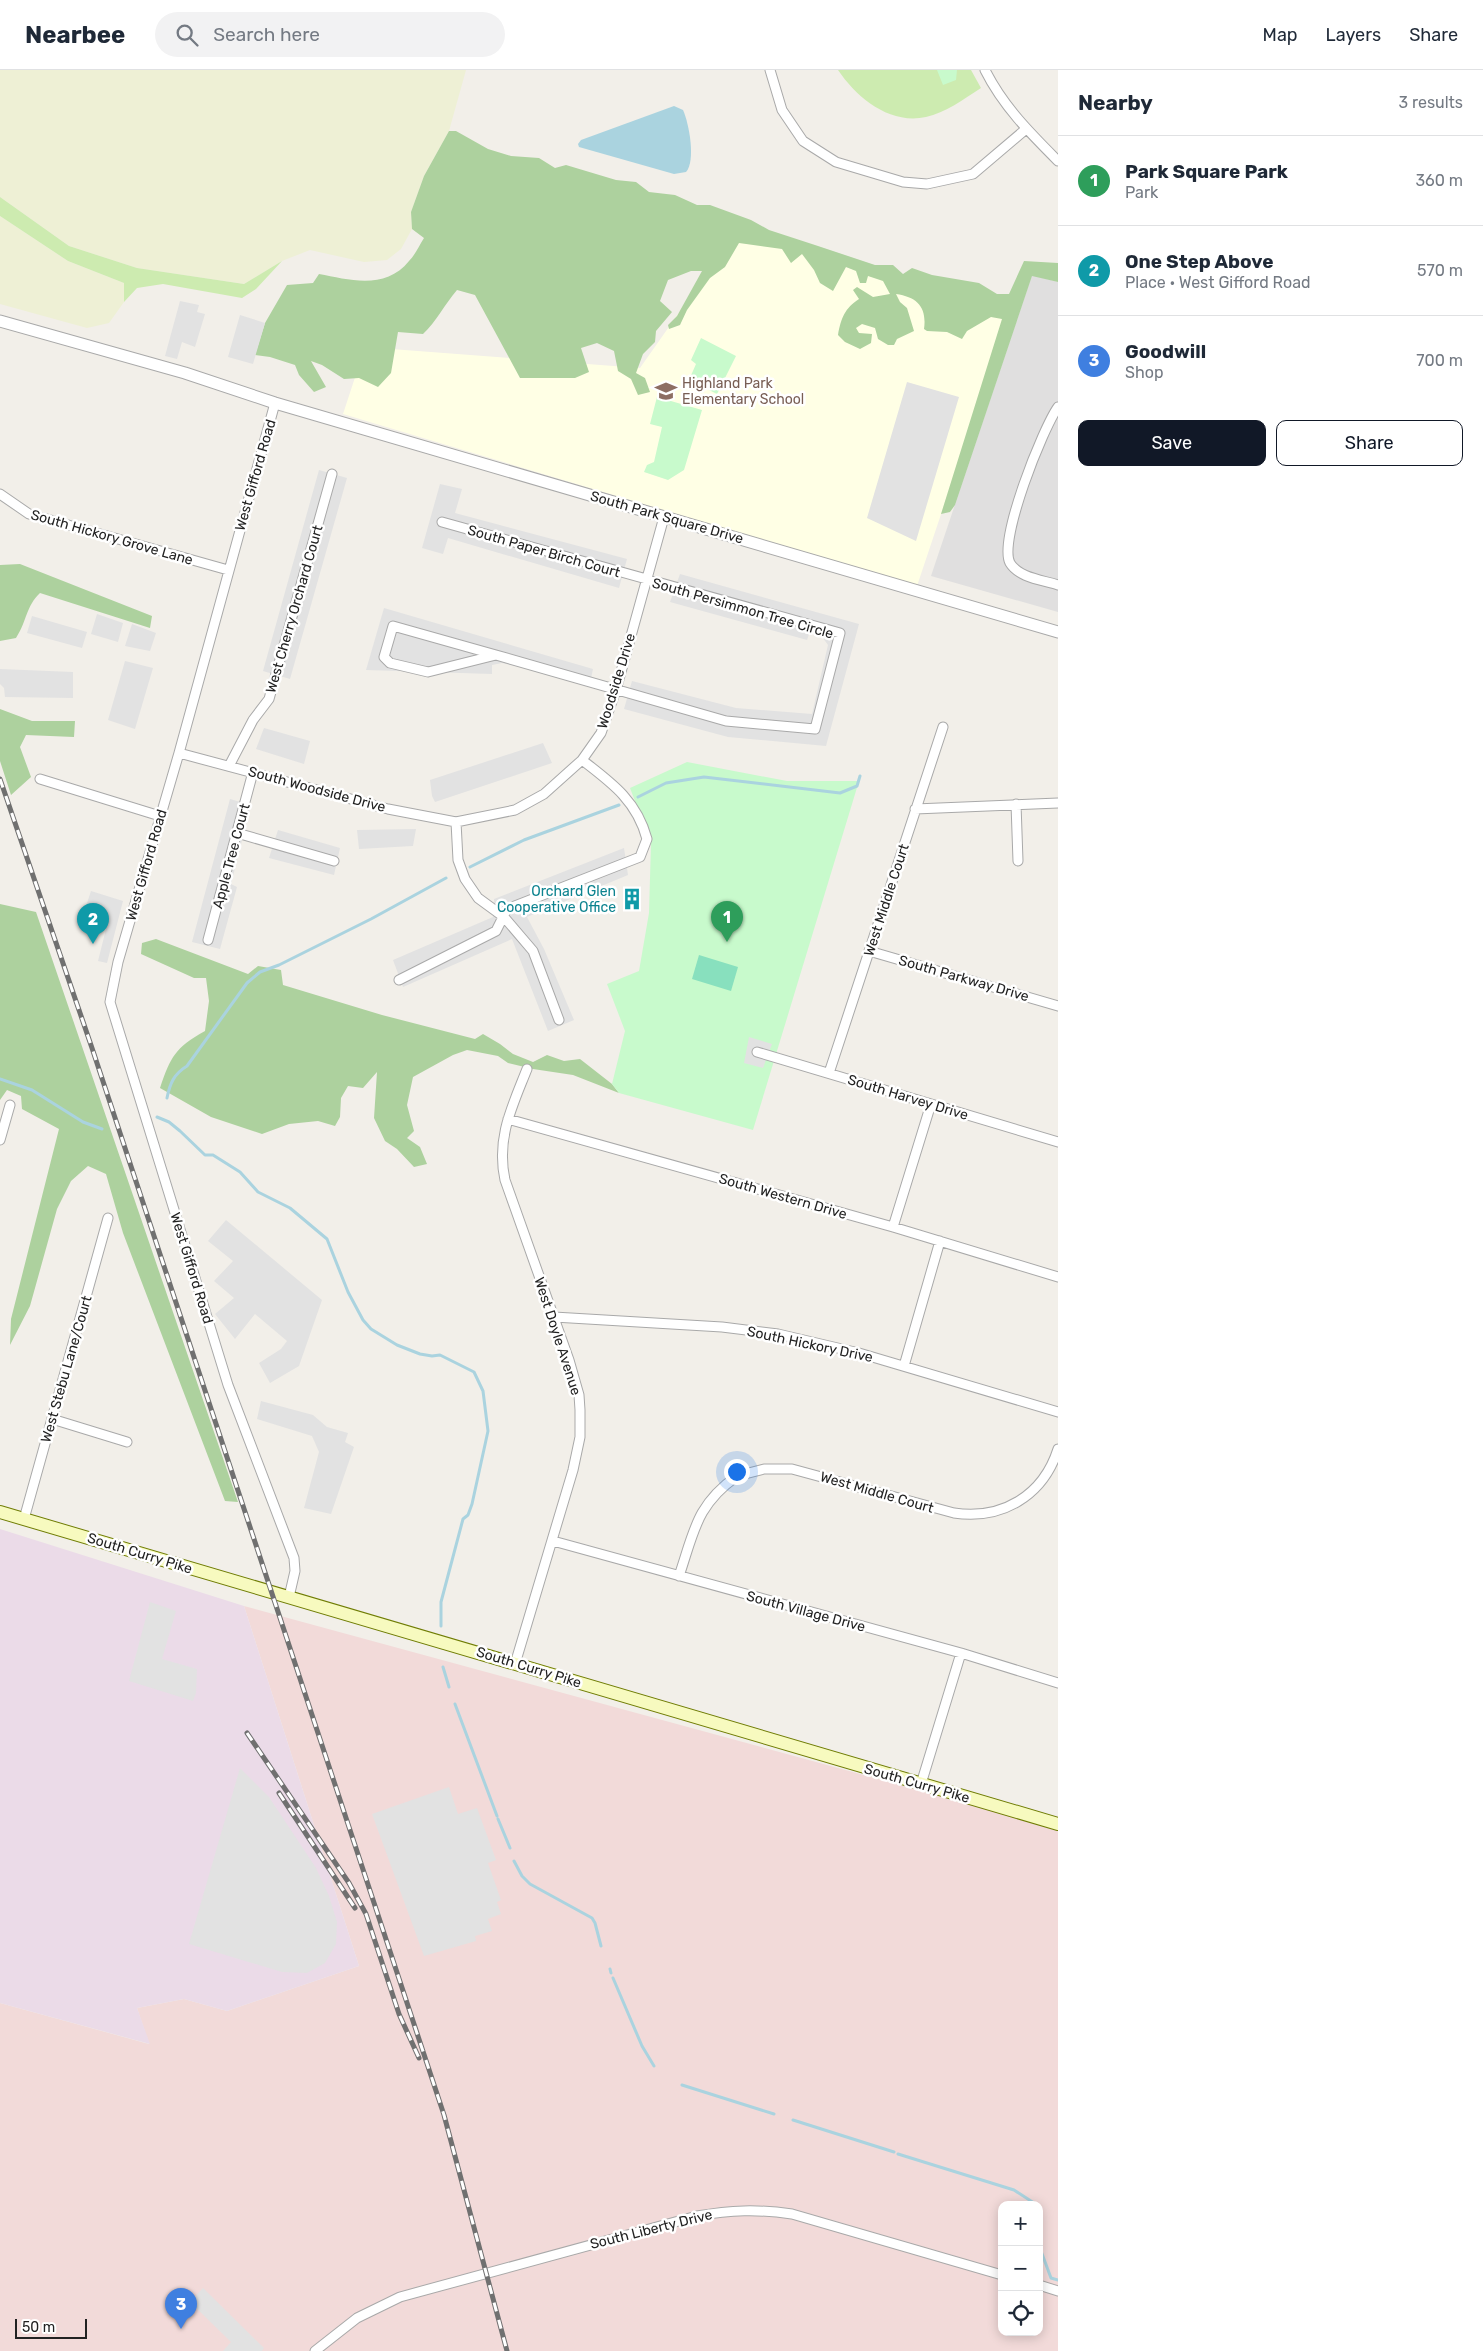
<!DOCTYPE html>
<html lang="en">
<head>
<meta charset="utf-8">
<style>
  body { margin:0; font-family:Rubik,sans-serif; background:#f2f2f3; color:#1f2937 }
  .controls { position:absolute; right:15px; bottom:15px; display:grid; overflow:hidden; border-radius:10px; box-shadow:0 2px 12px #0003 }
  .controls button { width:45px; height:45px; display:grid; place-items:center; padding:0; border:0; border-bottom:1px solid #e0e1e3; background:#fff; color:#1f2937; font:25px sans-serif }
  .scale { position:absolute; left:15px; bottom:12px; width:72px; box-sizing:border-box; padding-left:5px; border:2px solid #222; border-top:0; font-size:14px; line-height:18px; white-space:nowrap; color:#222; -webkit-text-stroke:4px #fff; paint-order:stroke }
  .you { position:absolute; left:736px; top:1401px; width:18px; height:18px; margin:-12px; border:4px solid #fff; border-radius:50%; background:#1a73e8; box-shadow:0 0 0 8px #1a73e833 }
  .badge { display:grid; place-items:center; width:32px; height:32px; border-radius:50%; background:#111827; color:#fff; font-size:16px; font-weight:700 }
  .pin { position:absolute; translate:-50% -41px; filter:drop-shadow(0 1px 2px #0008) }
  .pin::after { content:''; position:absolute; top:26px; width:18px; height:15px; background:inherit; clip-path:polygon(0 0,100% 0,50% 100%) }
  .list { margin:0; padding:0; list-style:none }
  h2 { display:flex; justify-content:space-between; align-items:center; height:65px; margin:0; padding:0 20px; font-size:21px }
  h2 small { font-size:16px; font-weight:400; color:#747a83 }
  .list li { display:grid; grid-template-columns:32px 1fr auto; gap:15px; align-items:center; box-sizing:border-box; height:90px; padding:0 20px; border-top:1px solid #e0e1e3 }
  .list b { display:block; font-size:19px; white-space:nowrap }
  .list p { margin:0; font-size:16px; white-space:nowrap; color:#747a83 }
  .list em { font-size:16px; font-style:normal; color:#747a83 }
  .actions { display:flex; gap:10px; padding:15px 20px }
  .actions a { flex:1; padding:11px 0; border:1px solid #111827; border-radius:10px; text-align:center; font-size:18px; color:#111827 }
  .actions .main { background:#111827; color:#fff }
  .icon { flex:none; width:28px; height:28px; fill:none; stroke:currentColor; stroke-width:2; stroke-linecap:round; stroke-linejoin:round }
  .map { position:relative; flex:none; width:1058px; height:2281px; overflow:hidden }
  header { display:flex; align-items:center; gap:30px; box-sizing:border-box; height:70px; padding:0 25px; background:#fff; border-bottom:1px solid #e0e1e3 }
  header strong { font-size:24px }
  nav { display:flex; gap:28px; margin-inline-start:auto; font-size:18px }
  .search { width:350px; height:45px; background:#f2f2f3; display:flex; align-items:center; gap:12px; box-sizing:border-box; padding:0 18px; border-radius:28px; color:#747a83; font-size:19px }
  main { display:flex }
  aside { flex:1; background:#fff }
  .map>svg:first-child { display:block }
</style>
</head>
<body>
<header>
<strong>Nearbee</strong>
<div class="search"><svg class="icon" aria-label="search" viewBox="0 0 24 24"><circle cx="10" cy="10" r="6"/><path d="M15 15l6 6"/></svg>Search here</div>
<nav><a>Map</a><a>Layers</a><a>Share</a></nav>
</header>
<main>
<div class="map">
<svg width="1058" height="2281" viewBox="0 0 1058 2281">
  <rect width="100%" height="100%" fill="#f2efe9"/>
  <!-- residential -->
  <path fill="#e0dfdf" d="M1032 205 1058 212V542L931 506Z"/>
  <!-- commercial -->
  <path fill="#f2dad9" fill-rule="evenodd" d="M244 1536 1058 1758V2281H0V1933L149 1974 137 1938 184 1929 227 1941 359 1896ZM1002 2135H1039V2262H1002Z"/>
  <!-- industrial -->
  <path fill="#ebdbe8" d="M0 1459 244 1536 359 1896 227 1941 184 1929 137 1938 150 1974 0 1933Z"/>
  <!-- education -->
  <path fill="#ffffe5" d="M735 163 1007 247 917 516 343 344 365 277 640 298Z"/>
  <!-- farmland -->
  <path fill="#eef0d5" d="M0 0H466L449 61 424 106 411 142 412 159 401 179 387 190 364 192 310 180 282 191 244 214 137 198 69 176 0 127Z
    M0 146 68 191 124 213V232L109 253 87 258 0 234Z"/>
  <!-- grass -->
  <path fill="#cdebb0" d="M838 0H971L981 18C964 29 945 43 926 47 890 55 857 28 838 0Z
    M0 127 69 176 137 198 244 214 282 191 256 219 242 228 163 214 137 218 124 232V213L68 191 0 146Z"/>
  <!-- forest -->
  <path fill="#add19e" d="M449 61H456L488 79 511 86 539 88 555 98 566 95 616 110 636 112 649 122 675 125 697 135H710L751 150 769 160 818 176 875 195H893L903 204 912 198 932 205 979 213 997 224H1009L1024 191 1058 193V212L1032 206 955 435 950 442 941 444 1002 249 991 247 967 261 962 269 947 262 927 261 924 259C927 238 918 227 896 224L900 232 907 238 914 261 897 269 894 275H888L878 269 875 258 862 254 856 258 859 263 872 264 871 273 860 279 845 272 838 265C841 248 845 238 859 229L853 220 857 217 873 227 890 224 883 211 868 206 866 213H860L856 201 846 197 833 221 820 213 814 200 802 184 791 193 782 179 739 173 725 197 710 208 687 240 680 255 669 259 668 255 677 246 702 201H691L668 210 660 231 672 242 656 261 655 272 643 284 636 303 645 308 650 322 638 325 631 309 618 301 614 281 597 273 581 278 589 302 575 308H520L475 225 457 220C444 235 437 251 423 264L398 262 391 303 378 317 359 308 344 309 322 295 311 291 326 317 314 322 299 305 295 295 270 287 255 285 265 253 287 215 313 213 319 204C350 210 386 220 409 191 415 185 419 176 424 168L412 159 411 142 424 106Z
    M20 494 152 546 150 558 40 523C26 536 27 551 16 568L0 571V495Z
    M0 639 32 651H75L74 667 26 665 20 677 31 707 11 725 0 691Z
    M0 834 36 842 238 1432 225 1431 123 1163 106 1104 88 1096 71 1111 57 1139 30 1236 10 1275 11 1249 59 1059 22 1039 21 1026 7 1020 0 1030Z
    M156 869 248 904 258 896 281 900 283 915 382 945 475 969 483 964 500 974 513 984 533 992 547 985 564 991 580 989 612 1014 619 1023 573 1005 533 999 508 993 498 986 467 980 453 985 413 1007 407 1035 414 1061 407 1068 420 1077 427 1094 414 1097 397 1079 385 1071 374 1048 377 1002 363 1018 348 1016 341 1028 340 1047 335 1056 318 1051 289 1054 262 1064 211 1047 160 1018C171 986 175 978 205 961L209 931 206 908H194L141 884 142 873Z"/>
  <!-- park -->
  <path fill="#c8facc" d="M937 0H957L956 10 943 15Z
    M701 268 736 286 717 324 689 310 696 294 691 290Z
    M657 327 702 340 684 400 668 410 644 402 647 395 654 392 662 357 650 354Z
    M687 692 787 711H859L753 1060 619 1023 612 1014 625 961 607 914 639 901 649 843 651 773 630 718Z"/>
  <!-- pitch -->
  <path fill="#88e0be" d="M699 885 738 897 731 921 692 909Z"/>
  <!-- parking -->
  <path fill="#e2e2e2" d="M180 231 199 235 197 242 205 244 195 277 182 272 177 289 165 286Z
    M240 245 265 253 253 294 228 287Z
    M907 312 959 327 916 471 867 448Z
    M319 400 347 408 290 609 263 601Z
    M440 414 462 419 455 443 627 489 619 518 448 468 443 484 422 478Z
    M680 504 859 554 826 676 728 667 624 639 632 611 736 638 812 644 828 575 820 564 810 561 807 570 670 532Z
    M384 538 593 599 590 613 502 593 492 595V604L366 600Z
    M97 544 123 553 118 572 91 564Z
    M32 546 87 562 82 578 27 563Z
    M132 554 156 563 150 581 125 576Z
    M125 591 153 598 135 659 108 650Z
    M0 599 73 602V628L5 627 4 618 0 614Z
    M264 658 310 671 304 694 256 679Z
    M543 673 552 693 435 732 432 726 430 710Z
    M230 729 251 735 231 814 237 817 220 879 192 872Z
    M416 759 413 776 359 779 357 760Z
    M278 760 340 778 334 805 269 788Z
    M624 778 628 805 527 847 544 879 574 950 548 961 512 869 403 917 393 890 493 847 494 829Z
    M91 821 123 831 107 893 98 891 107 855 92 850 85 839Z
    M749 967 772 974 763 998 744 993Z
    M226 1150 322 1230 299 1296 270 1313 259 1293 281 1279 287 1271 255 1244 235 1269 215 1244 234 1228 214 1211 233 1191 208 1171Z
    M261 1331 313 1345 327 1357 348 1363 345 1372 354 1377 331 1444 304 1438 319 1382 312 1366 257 1349Z
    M150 1532 176 1541 162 1589 197 1599 196 1623 193 1631 129 1611Z
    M240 1698 269 1727 316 1798 329 1826 337 1852 336 1874 325 1893 307 1903 282 1902 189 1874Z
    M449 1717 458 1744 477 1738 496 1790 488 1793 501 1830 497 1832 501 1844 488 1849 492 1861 475 1866 476 1871 424 1886 372 1744Z
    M203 2218 264 2278 262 2281H223L231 2272 190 2232Z"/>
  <!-- water -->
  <path fill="#aad3df" d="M674 36 683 40C689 53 696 91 686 102L674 104 579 77 578 74 581 70Z"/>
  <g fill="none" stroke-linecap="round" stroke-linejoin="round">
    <!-- stream -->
    <path stroke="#aad3df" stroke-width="3" d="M638 727 666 713 704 707 840 723 857 716 860 706
      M470 797 524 770 619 735
      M0 1009 32 1020 83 1052 102 1059
      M167 1028C170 1013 174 1004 187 996L247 913 260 902 279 895 371 849 446 808
      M157 1047 169 1052 180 1061 205 1085H213L240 1102 258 1122 290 1138 327 1169 348 1222 363 1250 371 1259 397 1275 420 1284 432 1286 440 1285 474 1302 483 1321 488 1361 472 1434 468 1445 463 1449 441 1532V1556
      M443 1597 449 1617
      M455 1634 497 1746
      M498 1749 510 1778
      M514 1791 522 1806 530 1814 592 1848 595 1853 601 1876
      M610 1899 611 1903
      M613 1908 642 1976 654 1996
      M682 2015 774 2044
      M793 2050 894 2082
      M898 2084 1014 2120 1034 2133
      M1041 2181 1051 2208 1058 2210"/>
    <!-- minor casing -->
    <g stroke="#a9a9a9" stroke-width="11">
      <path id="minor" d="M770 0 782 40 803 71 836 92 903 112 927 114 973 104 1026 59
        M985 0C1003 36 1030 63 1058 91
        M275 333 179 683 118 892 110 932 228 1315 294 1488 295 1501 289 1527
        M1058 337C1043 358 998 470 1010 493 1019 508 1043 510 1058 515
        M0 424 29 444 228 500
        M442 452 840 563 815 659 726 651 496 585 428 602 390 593 384 587 393 556 496 585
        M179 683 388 739 456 752 515 740 544 724 582 690 601 663 616 620 664 447
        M229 696 253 650 269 629 332 404
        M40 709 160 746
        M1016 734 1018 791
        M915 739 1058 733
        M456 752 458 790 465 809 478 828 504 847 533 881 559 950
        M237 763 334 791
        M208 870 253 702
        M869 881 1058 936
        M399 910 496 861 507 839 640 787 647 769C637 731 612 713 582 690
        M757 982 1058 1072
        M829 1003 943 657
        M508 1049 893 1157 1058 1207
        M0 1070 10 1035
        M893 1157 931 1034
        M554 1247 722 1257 778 1264 859 1283 1058 1342
        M904 1296 940 1171
        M52 1349 127 1372
        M737 1406 764 1399H792L954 1443C1002 1450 1043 1426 1058 1379
        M24 1449 108 1148
        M553 1471 961 1583 1058 1613
        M679 1506C694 1462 696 1435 737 1406L735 1403
        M515 1594 573 1400 580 1367V1340L579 1325 569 1290 505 1110C496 1068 512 1037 527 999
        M921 1714 961 1583
        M1039 2215 1058 2221
        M315 2281 357 2248 400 2227 697 2146C731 2140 757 2139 792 2144L1002 2205"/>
    </g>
    <!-- tertiary casing -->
    <g stroke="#a9a9a9" stroke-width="13">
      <path id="tertiary" d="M0 251 185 303 275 333 1058 562"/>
    </g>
    <!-- secondary casing -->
    <g stroke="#707d05" stroke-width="14">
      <path id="secondary" d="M0 1442 1058 1754"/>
    </g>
    <!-- minor -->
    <use href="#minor" stroke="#fff" stroke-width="9"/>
    <!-- tertiary -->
    <use href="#tertiary" stroke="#fff" stroke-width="11"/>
    <!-- secondary -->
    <use href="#secondary" stroke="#f7fabf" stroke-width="12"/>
    <!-- rail casing -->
    <g stroke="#707070" stroke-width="5">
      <path id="rail" d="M0 709 92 978 444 2045 507 2281
        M247 1663 349 1813 366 1844 399 1944 419 1988
        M279 1723 355 1838"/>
    </g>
    <!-- rail -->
    <use href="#rail" stroke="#fff" stroke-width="3" stroke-dasharray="9" stroke-linecap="butt"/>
  </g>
  <!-- icons -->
  <defs>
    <g id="school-bare" transform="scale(1.725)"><path d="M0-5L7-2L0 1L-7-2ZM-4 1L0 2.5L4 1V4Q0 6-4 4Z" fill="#8d6e63" stroke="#fff" stroke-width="2.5" paint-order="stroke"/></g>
    <g id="building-bare" transform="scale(1.725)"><path d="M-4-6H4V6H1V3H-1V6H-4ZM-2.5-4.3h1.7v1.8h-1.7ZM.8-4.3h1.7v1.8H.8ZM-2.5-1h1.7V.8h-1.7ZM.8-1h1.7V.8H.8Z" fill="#0f9aa8" stroke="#fff" stroke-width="2.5" paint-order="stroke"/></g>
  </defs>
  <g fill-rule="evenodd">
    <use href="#school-bare" x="666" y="321"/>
    <use href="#building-bare" x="632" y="829"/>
  </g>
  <g text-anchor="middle" stroke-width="5" stroke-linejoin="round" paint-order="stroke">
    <!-- education labels -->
    <g font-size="14" fill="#785e54" stroke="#fff" text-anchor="start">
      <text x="682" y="318">Highland Park<tspan x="682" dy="16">Elementary School</tspan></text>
    </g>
    <!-- street labels -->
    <g font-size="14" fill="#222" stroke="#fff">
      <text transform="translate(255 405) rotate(-74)" y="5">West Gifford Road</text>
      <text transform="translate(667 447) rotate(16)" y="5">South Park Square Drive</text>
      <text transform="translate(112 467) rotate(16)" y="5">South Hickory Grove Lane</text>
      <text transform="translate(544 481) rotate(16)" y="5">South Paper Birch Court</text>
      <text transform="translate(743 538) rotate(16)" y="5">South Persimmon Tree Circle</text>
      <text transform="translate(294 539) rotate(-74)" y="5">West Cherry Orchard Court</text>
      <text transform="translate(616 611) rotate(-73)" y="5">Woodside Drive</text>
      <text transform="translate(317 719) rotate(15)" y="5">South Woodside Drive</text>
      <text transform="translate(231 786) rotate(-75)" y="5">Apple Tree Court</text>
      <text transform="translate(146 795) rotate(-74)" y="5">West Gifford Road</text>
      <text transform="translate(886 830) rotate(-72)" y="5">West Middle Court</text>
      <text transform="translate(964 908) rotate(16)" y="5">South Parkway Drive</text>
      <text transform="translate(908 1027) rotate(17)" y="5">South Harvey Drive</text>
      <text transform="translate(783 1126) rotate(16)" y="5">South Western Drive</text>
      <text transform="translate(192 1198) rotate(73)" y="5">West Gifford Road</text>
      <text transform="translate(558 1266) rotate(72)" y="5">West Doyle Avenue</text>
      <text transform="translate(810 1274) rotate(12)" y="5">South Hickory Drive</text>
      <text transform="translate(66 1299) rotate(-74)" y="5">West Stebu Lane/Court</text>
      <text transform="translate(877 1422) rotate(16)" y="5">West Middle Court</text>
      <text transform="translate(140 1483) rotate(17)" y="5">South Curry Pike</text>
      <text transform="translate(806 1541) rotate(15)" y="5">South Village Drive</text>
      <text transform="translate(529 1597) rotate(17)" y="5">South Curry Pike</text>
      <text transform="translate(917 1713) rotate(16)" y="5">South Curry Pike</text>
      <text transform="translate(651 2159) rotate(-14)" y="5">South Liberty Drive</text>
    </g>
    <!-- culture labels -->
    <g font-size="14" fill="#0d838f" stroke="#fff" text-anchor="end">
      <text x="616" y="826">Orchard Glen<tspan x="616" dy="16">Cooperative Office</tspan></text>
    </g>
  </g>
</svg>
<div class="controls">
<button>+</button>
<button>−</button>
<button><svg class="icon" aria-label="locate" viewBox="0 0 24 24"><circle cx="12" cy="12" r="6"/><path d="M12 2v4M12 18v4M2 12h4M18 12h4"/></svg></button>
</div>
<div class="scale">50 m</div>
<div class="you"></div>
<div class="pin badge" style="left:727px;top:872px;background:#2e9e5b">1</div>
<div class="pin badge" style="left:93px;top:874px;background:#0f9aa8">2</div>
<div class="pin badge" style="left:181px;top:2259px;background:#3f7fe0">3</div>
</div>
<aside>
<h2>Nearby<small>3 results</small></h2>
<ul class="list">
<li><span class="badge" style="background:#2e9e5b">1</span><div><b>Park Square Park</b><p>Park</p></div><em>360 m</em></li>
<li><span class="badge" style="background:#0f9aa8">2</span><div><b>One Step Above</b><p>Place · West Gifford Road</p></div><em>570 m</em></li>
<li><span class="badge" style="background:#3f7fe0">3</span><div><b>Goodwill</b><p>Shop</p></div><em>700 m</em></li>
</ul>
<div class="actions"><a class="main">Save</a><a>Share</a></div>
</aside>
</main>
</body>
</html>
